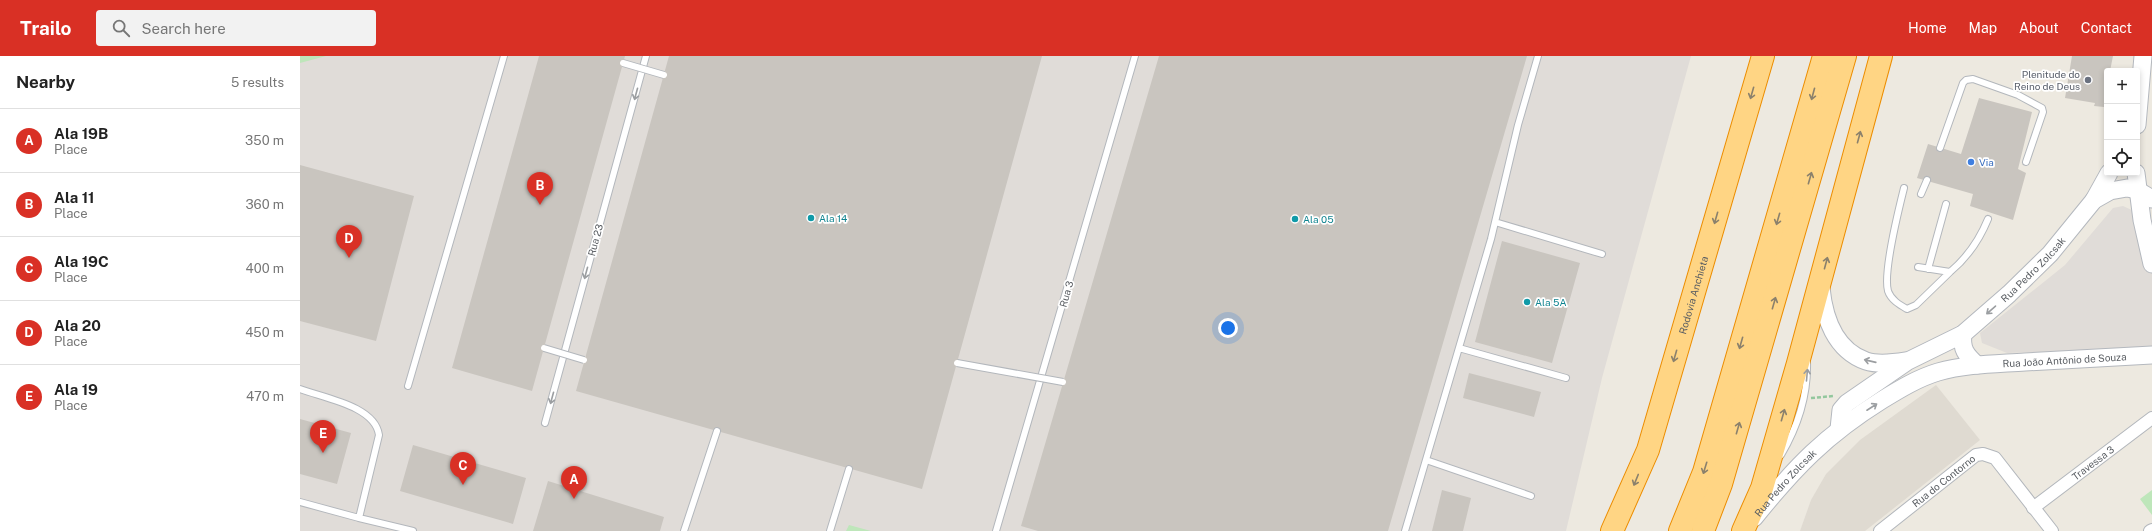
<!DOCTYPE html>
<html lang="en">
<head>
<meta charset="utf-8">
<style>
  body { margin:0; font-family:"Public Sans",sans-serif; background:#f2f2f2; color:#222 }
  .controls { position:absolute; right:12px; top:12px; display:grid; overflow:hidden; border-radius:4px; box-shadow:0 2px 6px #0003 }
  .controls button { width:36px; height:36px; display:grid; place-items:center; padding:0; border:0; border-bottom:1px solid #e0e0e0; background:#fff; color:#222; font:20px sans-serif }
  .you { position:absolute; left:928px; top:272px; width:14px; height:14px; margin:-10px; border:3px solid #fff; border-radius:50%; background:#1a73e8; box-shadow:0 0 0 6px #1a73e833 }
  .badge { display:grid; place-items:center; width:26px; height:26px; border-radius:50%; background:#d93025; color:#fff; font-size:13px; font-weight:700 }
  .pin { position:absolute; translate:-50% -33px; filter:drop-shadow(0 1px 2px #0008) }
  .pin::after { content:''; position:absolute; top:21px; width:14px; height:12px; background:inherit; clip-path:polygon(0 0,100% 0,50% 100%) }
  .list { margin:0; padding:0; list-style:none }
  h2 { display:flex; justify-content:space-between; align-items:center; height:52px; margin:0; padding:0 16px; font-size:17px }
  h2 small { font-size:13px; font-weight:400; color:#767676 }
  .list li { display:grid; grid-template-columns:26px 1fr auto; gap:12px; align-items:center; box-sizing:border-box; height:64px; padding:0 16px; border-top:1px solid #e0e0e0 }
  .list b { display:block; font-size:15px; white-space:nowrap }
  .list p { margin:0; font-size:13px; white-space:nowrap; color:#767676 }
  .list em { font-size:13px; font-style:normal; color:#767676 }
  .icon { flex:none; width:22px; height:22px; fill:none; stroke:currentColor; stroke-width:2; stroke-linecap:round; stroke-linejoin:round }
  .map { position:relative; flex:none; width:1852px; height:475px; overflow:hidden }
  header { display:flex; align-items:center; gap:24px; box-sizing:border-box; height:56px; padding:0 20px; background:#d93025; color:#fff }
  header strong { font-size:19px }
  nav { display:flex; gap:22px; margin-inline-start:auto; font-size:14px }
  .search { width:280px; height:36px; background:#f2f2f2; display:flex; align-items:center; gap:10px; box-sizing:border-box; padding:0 14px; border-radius:4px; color:#767676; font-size:15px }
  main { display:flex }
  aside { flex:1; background:#fff }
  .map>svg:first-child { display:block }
</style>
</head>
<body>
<header>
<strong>Trailo</strong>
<div class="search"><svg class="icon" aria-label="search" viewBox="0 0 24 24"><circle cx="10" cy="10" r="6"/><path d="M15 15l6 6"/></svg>Search here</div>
<nav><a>Home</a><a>Map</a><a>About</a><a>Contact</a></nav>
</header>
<main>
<aside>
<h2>Nearby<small>5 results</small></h2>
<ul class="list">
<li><span class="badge">A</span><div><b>Ala 19B</b><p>Place</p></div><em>350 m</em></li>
<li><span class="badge">B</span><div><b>Ala 11</b><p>Place</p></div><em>360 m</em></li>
<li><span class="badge">C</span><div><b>Ala 19C</b><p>Place</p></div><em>400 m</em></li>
<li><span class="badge">D</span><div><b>Ala 20</b><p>Place</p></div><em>450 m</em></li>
<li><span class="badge">E</span><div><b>Ala 19</b><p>Place</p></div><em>470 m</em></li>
</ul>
</aside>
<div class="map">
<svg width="1852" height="475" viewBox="0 0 1852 475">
  <rect width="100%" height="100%" fill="#ede9e0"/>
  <!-- industrial -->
  <path fill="#e0dcd8" d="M0 0H1391L1302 322 1266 475H0Z
    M1823 150 1836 156 1852 217V292L1707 297 1682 287 1680 277 1765 209 1813 152Z"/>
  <!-- education -->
  <path fill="#dfdad1" d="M1636 329 1680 384 1565 475H1500L1511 444 1526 418 1560 384Z"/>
  <!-- green -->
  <path fill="#bee6ba" d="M0 0H26L0 7Z
    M1852 434V459L1840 443Z
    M549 469 571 475H546Z"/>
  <!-- building -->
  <path fill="#c9c5bf" d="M239 0H325L232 335 152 312Z
    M369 0H742L622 433 276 335Z
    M859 0H1227L1088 475H738L721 470Z
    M1772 0H1813L1810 15H1807V33L1804 51 1794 50 1795 47 1765 42Z
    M1679 42 1732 56 1718 113 1726 117 1713 164 1670 150 1673 138 1617 122 1628 88 1661 98Z
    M0 109 114 140 76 285 0 265Z
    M1202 185 1280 207 1252 307 1175 286Z
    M1169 317 1241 336 1234 361 1163 342Z
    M0 363 51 377 37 428 0 418Z
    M113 389 226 422 213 468 100 435Z
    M248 425 364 461 360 475H233Z
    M1142 434 1171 442 1163 475H1132Z"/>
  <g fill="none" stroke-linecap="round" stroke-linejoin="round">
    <!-- lane casing -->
    <g stroke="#b3b7bc" stroke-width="8">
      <path id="lane" d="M1640 92 1663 27 1666 24 1673 23 1718 39 1742 52 1743 56 1726 106
        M1604 132C1599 152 1583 217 1588 235 1591 244 1600 249 1607 253L1616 249 1650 216
        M1621 138 1627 124
        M1195 166 1302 198
        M1618 211 1650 216C1668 201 1679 185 1688 163
        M1628 213 1646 148
        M1159 292 1266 322
        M108 330 204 0
        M0 333C24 342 75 350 79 379L59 462 0 446
        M245 367 346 0
        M1481 399C1498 370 1508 340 1507 306
        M1126 404 1231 440
        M59 462 113 475
        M384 475 417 375
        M530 475 549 413
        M696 475 835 0
        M1105 475 1191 183 1218 69 1238 0"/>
    </g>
    <!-- street casing -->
    <g stroke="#b3b7bc" stroke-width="14">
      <g id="street">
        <path id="s1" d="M1733 452 1852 362"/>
        <path id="s2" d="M1580 475 1676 399 1683 398 1695 402 1752 475"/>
        <path d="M1850 475 1852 474"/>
      </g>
    </g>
    <!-- secondary casing -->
    <g stroke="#b4b8be" stroke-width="19">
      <g id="secondary">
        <path d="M1837 69 1843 0"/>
        <path d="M1836 117 1842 164 1852 208"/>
        <path d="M1794 144 1809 117"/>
        <path d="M1521 232C1524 261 1535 294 1566 305 1578 309 1593 307 1606 305"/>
        <path d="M1663 278C1661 293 1666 299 1677 309"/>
        <path id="s3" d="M1539 373 1541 354 1547 347 1608 305 1663 278 1709 238 1750 198 1794 144 1810 135 1827 132 1837 134 1852 143"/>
        <path id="s4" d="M1454 462C1495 411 1526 379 1582 344 1600 333 1618 322 1638 316 1666 308 1697 308 1725 306 1768 304 1810 301 1852 299"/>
      </g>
    </g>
    <!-- highway casing -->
    <g stroke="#ec8d00" stroke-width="24">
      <g id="highway">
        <path id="s5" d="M1312 475 1348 394 1463 0"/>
        <path d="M1380 475 1404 416 1524 0"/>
        <path d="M1403 475 1421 428 1545 0"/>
        <path d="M1443 475 1462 432 1498 307 1581 0"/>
      </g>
    </g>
    <!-- path -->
    <path stroke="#93c79d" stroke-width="2.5" stroke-dasharray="4 2" stroke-linecap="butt" d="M1511 342 1534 340"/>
    <!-- lane -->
    <use href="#lane" stroke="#fff" stroke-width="6"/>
    <!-- street -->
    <use href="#street" stroke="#fff" stroke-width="12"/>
    <!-- secondary -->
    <use href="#secondary" stroke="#fff" stroke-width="17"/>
    <!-- highway -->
    <use href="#highway" stroke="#ffd584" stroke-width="22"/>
    <!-- lane-bridge casing -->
    <g stroke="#b3b7bc" stroke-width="8" stroke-linecap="butt">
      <path id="lane-bridge" d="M323 7 364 19
        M244 292 284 304
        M657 307 763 326"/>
    </g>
    <!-- lane-bridge -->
    <use href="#lane-bridge" stroke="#fff" stroke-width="6"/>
  </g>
  <!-- one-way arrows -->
  <defs><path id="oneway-shaft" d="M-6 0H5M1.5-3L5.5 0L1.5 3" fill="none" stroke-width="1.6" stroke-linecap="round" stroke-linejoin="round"/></defs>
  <g stroke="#8b816c">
    <use href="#oneway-shaft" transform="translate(1452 37) rotate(106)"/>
    <use href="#oneway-shaft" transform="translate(1513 38) rotate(105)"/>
    <use href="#oneway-shaft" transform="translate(1559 81) rotate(-75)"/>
    <use href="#oneway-shaft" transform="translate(1510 122) rotate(-74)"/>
    <use href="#oneway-shaft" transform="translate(1416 162) rotate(106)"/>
    <use href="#oneway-shaft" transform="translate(1478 163) rotate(106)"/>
    <use href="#oneway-shaft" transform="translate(1526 207) rotate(-75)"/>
    <use href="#oneway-shaft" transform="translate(1474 247) rotate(-74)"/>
    <use href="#oneway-shaft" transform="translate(1441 287) rotate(106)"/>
    <use href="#oneway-shaft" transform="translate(1375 300) rotate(106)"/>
    <use href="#oneway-shaft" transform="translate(1483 359) rotate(-74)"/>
    <use href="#oneway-shaft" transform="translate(1438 372) rotate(-74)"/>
    <use href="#oneway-shaft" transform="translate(1405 412) rotate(107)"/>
    <use href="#oneway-shaft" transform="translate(1336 424) rotate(112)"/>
  </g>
  <g stroke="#9b9ea1">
    <use href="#oneway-shaft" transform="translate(336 38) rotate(105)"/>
    <use href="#oneway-shaft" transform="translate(286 217) rotate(105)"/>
    <use href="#oneway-shaft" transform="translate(1691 254) rotate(139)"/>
    <use href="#oneway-shaft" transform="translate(1570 305) rotate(-167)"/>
    <use href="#oneway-shaft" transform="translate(1507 319) rotate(-85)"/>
    <use href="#oneway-shaft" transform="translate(252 342) rotate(105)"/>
    <use href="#oneway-shaft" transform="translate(1572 351) rotate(-33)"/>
  </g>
  <!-- markers -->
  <circle fill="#6b7280" stroke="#fff" stroke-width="1.5" cx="1788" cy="24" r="4"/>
  <circle fill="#3f7fe0" stroke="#fff" stroke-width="1.5" cx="1671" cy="106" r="4"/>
  <g fill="#0f9aa8" stroke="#fff" stroke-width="1.5">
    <circle cx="511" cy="162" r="4"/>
    <circle cx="995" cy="163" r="4"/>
    <circle cx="1227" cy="246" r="4"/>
  </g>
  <g text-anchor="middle" stroke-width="3.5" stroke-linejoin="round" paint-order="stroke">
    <!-- worship labels -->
    <g font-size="10" fill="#5b616d" stroke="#fff" text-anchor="end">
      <text x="1780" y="22">Plenitude do<tspan x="1780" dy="12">Reino de Deus</tspan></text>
    </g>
    <!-- shop labels -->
    <g font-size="10" fill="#366cbe" stroke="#fff" text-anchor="start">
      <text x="1679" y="110">Via</text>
    </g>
    <!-- culture labels -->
    <g font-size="10" fill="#0d838f" stroke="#fff" text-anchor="start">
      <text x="519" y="166">Ala 14</text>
      <text x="1003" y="167">Ala 05</text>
      <text x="1235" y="250">Ala 5A</text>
    </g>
    <!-- street labels -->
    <g font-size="10" fill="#595d62" stroke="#fff">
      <text transform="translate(295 184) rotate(-75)" y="4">Rua 23</text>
      <text dy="4" stroke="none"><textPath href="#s3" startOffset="259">Rua Pedro Zolcsak</textPath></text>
      <text transform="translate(766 238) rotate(-74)" y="4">Rua 3</text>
      <text dy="4" stroke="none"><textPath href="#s5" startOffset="250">Rodovia Anchieta</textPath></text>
      <text dy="4" stroke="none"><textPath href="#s4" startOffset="365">Rua João Antônio de Souza</textPath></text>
      <text dy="4" stroke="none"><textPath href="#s1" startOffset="75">Travessa 3</textPath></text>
      <text dy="4" stroke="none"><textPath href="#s2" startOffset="81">Rua do Contorno</textPath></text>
      <text dy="4" stroke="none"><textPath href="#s4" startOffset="47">Rua Pedro Zolcsak</textPath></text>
    </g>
  </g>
</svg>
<div class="controls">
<button>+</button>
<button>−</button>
<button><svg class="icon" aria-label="locate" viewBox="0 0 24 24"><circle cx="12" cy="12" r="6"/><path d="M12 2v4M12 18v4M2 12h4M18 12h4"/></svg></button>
</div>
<div class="you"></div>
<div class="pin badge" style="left:274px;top:443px">A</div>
<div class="pin badge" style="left:240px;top:149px">B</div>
<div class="pin badge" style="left:163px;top:429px">C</div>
<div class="pin badge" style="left:49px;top:202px">D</div>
<div class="pin badge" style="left:23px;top:397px">E</div>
</div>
</main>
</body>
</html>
